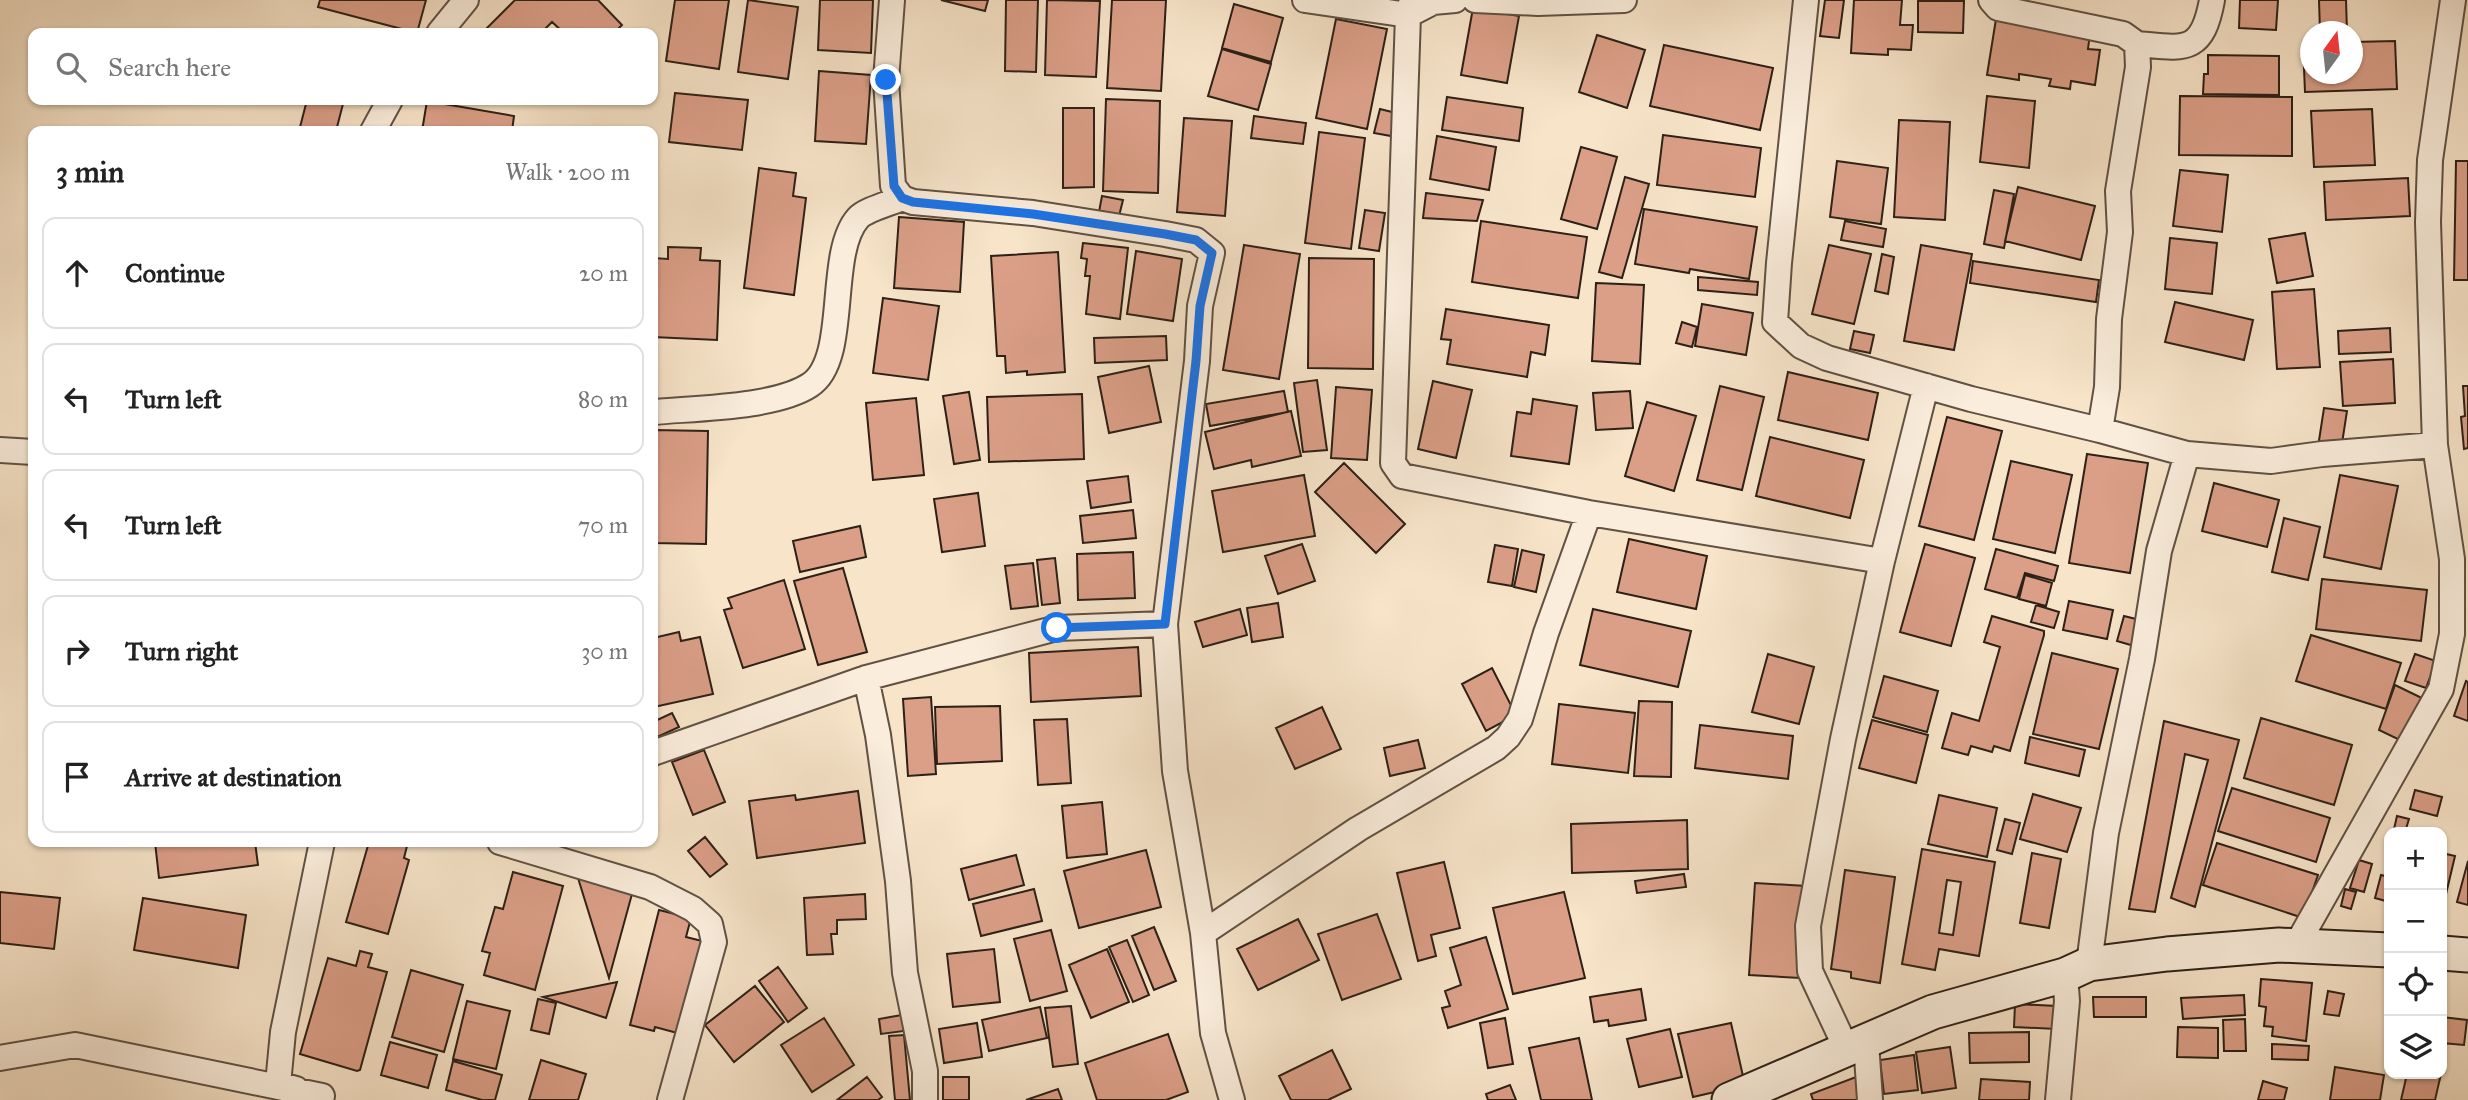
<!DOCTYPE html>
<html lang="en">
<head>
<meta charset="utf-8">
<style>
  body { margin:0; font-family:"IM FELL Great Primer",serif; background:#f6f6f6; color:#222 }
  .controls { position:absolute; right:21px; bottom:21px; display:grid; overflow:hidden; border-radius:14px; box-shadow:0 2px 5px #0004 }
  .controls button { width:63px; height:63px; display:grid; place-items:center; padding:0; border:0; border-bottom:2px solid #e0e0e0; background:#fff; color:#222; font:35px sans-serif }
  .compass { position:absolute; left:2300px; top:21px; width:63px; height:63px; border-radius:50%; background:#fff; box-shadow:0 2px 5px #0004; rotate:15deg }
  .stop { position:absolute; width:21px; height:21px; margin:-16px; border:5px solid #1a73e8; border-radius:50%; background:#fff }
  .stop.end { background:#1a73e8; border-color:#fff; box-shadow:0 2px 7px #0008 }
  .list { margin:0; padding:0; list-style:none }
  h2 { display:flex; justify-content:space-between; align-items:center; height:91px; margin:0; padding:0 28px; font-size:30px }
  h2 small { font-size:23px; font-weight:400; color:#767676 }
  .list li { display:grid; grid-template-columns:46px 1fr auto; gap:21px; align-items:center; box-sizing:border-box; height:112px; margin:0 14px 14px; padding:0 14px; border:2px solid #e0e0e0; border-radius:14px }
  .list b { display:block; font-size:26px; white-space:nowrap }
  .list em { font-size:23px; font-style:normal; color:#767676 }
  .icon { flex:none; width:38px; height:38px; fill:none; stroke:currentColor; stroke-width:2; stroke-linecap:round; stroke-linejoin:round }
  .map { position:relative; flex:none; width:2468px; height:1100px; overflow:hidden }
  .search { position:absolute; background:#fff; box-shadow:0 2px 5px #0004; left:28px; top:28px; width:630px; height:77px; display:flex; align-items:center; gap:18px; box-sizing:border-box; padding:0 24px; border-radius:14px; color:#767676; font-size:26px }
  .panel { position:absolute; background:#fff; box-shadow:0 2px 5px #0004; left:28px; top:126px; width:630px; height:721px; border-radius:14px }
  .map>svg:first-child { display:block }
</style>
</head>
<body>
<div class="map">
<svg width="2468" height="1100" viewBox="0 0 2468 1100">
  <rect width="100%" height="100%" fill="#f7e4c9"/>
  <filter id="stains"><feTurbulence type="fractalNoise" baseFrequency=".00286" numOctaves="4"/><feColorMatrix values="0 0 0 0 .2 0 0 0 0 .09 0 0 0 0 .02 0 0 0 .5 -.17"/></filter>
  <radialGradient id="worn" r=".72"><stop offset=".6" stop-color="#630" stop-opacity="0"/><stop offset="1" stop-color="#630" stop-opacity=".3"/></radialGradient>
  <!-- building -->
  <path fill="#db9f88" stroke="#2d2016" stroke-width="2" fill-rule="evenodd" d="M320 0H426L417 33 318 7Z
    M515 0H598L622 25 614 33H564L552 22 541 33H488L485 30Z
    M675 0H729L719 69 666 61Z
    M748 0 798 7 788 79 738 72Z
    M820 0H873L871 53 818 50Z
    M941 0H988L985 11Z
    M1006 0H1038L1036 72 1005 71Z
    M1047 0 1100 1 1096 77 1045 75Z
    M1112 0H1166L1161 91 1107 88Z
    M1825 0H1844L1839 38 1820 36Z
    M1854 0H1902L1900 25H1913L1911 50 1888 49V55L1851 53Z
    M2240 0H2278L2276 30 2239 28Z
    M2319 0H2346L2347 32H2320Z
    M1918 1H1964L1963 33 1918 32Z
    M1234 4 1283 18 1271 62 1222 48Z
    M1473 8 1519 16 1507 83 1461 75Z
    M1336 19 1387 29 1367 129 1316 118Z
    M1996 19 2090 33 2088 49 2100 50 2095 85 2071 81 2070 89 2049 86 2051 79 2019 74V80L1987 75Z
    M1597 35 1645 50 1627 108 1579 92Z
    M2395 41 2397 89 2305 92 2303 44H2310V74H2352V42Z
    M1664 45 1773 68 1760 130 1650 106Z
    M1222 49 1271 64 1258 110 1208 96Z
    M2208 55 2279 56V95L2203 94 2204 74H2208Z
    M819 71 871 75 866 144 815 141Z
    M675 93 748 100 742 150 669 142Z
    M1987 96 2035 101 2029 168 1980 162Z
    M2180 96 2292 97V156L2179 155Z
    M1447 97 1523 108 1519 141 1442 130Z
    M1106 99 1160 101 1158 193 1103 191Z
    M307 100H344L336 131H299Z
    M427 101 514 116 512 131H422Z
    M1063 108H1094V187L1063 188Z
    M1380 109 1396 113 1391 136 1374 133Z
    M2372 109 2375 165 2314 167 2311 111Z
    M1254 116 1306 123 1303 144 1251 138Z
    M1184 118 1232 121 1225 216 1177 212Z
    M1899 120 1950 122 1945 220 1894 217Z
    M1319 132 1365 138 1351 249 1305 243Z
    M1663 135 1761 148 1755 197 1657 185Z
    M1437 136 1496 147 1489 190 1430 179Z
    M1581 147 1617 157 1597 229 1561 219Z
    M1837 161 1888 168 1881 224 1830 217Z
    M2456 161H2468V280H2454Z
    M759 168 796 173 793 196 806 198 794 295 744 288Z
    M2180 170 2228 175 2222 232 2173 226Z
    M1625 177 1649 184 1622 278 1599 272Z
    M2408 178 2410 216 2326 220 2324 182Z
    M2018 187 2095 206 2081 260 2005 241Z
    M1994 190 2014 194 2004 248 1984 244Z
    M1426 193 1483 200 1477 221 1423 218Z
    M1102 196 1123 200 1119 216 1099 212Z
    M1644 209 1757 227 1749 279 1690 269 1689 273 1635 264Z
    M1365 210 1385 213 1379 251 1359 248Z
    M899 217 964 222 960 292 894 288Z
    M1481 221 1587 237 1578 298 1472 282Z
    M1845 221 1886 229 1883 247 1841 240Z
    M2305 233 2313 276 2277 283 2269 239Z
    M2170 238 2217 243 2212 294 2165 289Z
    M1083 243 1128 248 1120 319 1086 314 1090 276H1085L1087 259 1081 258Z
    M1244 245 1300 254 1279 379 1223 370Z
    M1829 245 1871 254 1854 324 1812 314Z
    M1921 245 1972 254 1954 350 1904 341Z
    M668 247 701 248 700 260 720 261 717 340 653 337V258L668 259Z
    M1136 251 1182 259 1173 321 1127 314Z
    M1058 252 1065 372 1027 375V371L1006 373 1005 356H997L991 256Z
    M1882 254 1894 257 1888 294 1875 291Z
    M1309 258 1374 259 1373 369 1308 368Z
    M1973 261 2099 280 2096 302 1970 283Z
    M1698 277 1758 282 1757 295 1698 290Z
    M1596 283 1644 285 1640 364 1592 361Z
    M2314 289 2320 367 2277 369 2272 292Z
    M883 298 939 306 928 380 873 373Z
    M2175 302 2253 320 2244 360 2165 342Z
    M1702 304 1753 313 1746 355 1695 346Z
    M1446 309 1549 325 1545 355 1531 352 1527 377 1447 364 1451 340 1441 339Z
    M1682 322 1697 327 1692 347 1676 343Z
    M2390 328 2391 352 2339 354 2338 331Z
    M1854 331 1874 335 1870 353 1850 349Z
    M1166 336 1167 360 1095 363 1094 338Z
    M2393 359 2395 403 2343 406 2340 362Z
    M1149 366 1161 422 1109 433 1098 377Z
    M1788 372 1878 393 1868 440 1778 420Z
    M1317 380 1327 450 1303 452 1294 383Z
    M1433 381 1472 390 1456 458 1418 449Z
    M1720 386 1764 397 1742 490 1697 480Z
    M2463 386H2468V448L2464 449 2461 417 2465 416Z
    M1336 387 1372 390 1367 460 1331 458Z
    M1284 391 1288 412 1210 426 1206 404Z
    M1630 391 1633 428 1596 430 1593 393Z
    M969 392 980 460 954 464 943 396Z
    M1082 394 1084 459 989 462 987 397Z
    M916 398 924 475 873 480 866 403Z
    M1533 399 1577 406 1569 464 1511 456 1517 412 1531 414Z
    M1647 402 1696 416 1674 491 1625 476Z
    M2324 408 2347 411 2341 450 2318 447Z
    M1291 411 1301 456 1252 467 1251 460 1214 469 1205 432Z
    M1947 417 2002 431 1974 540 1919 526Z
    M653 430 708 431 706 544 653 543Z
    M1770 437 1864 460 1850 518 1756 496Z
    M2087 454 2148 463 2130 573 2069 563Z
    M2011 461 2072 475 2055 553 1993 539Z
    M1344 463 1405 524 1376 553 1315 492Z
    M1304 475 1315 536 1223 552 1212 491Z
    M2340 475 2398 486 2381 569 2324 557Z
    M1128 476 1131 502 1091 508 1087 481Z
    M2214 483 2279 500 2267 547 2202 531Z
    M978 493 985 546 942 552 934 499Z
    M1133 510 1136 538 1083 543 1080 516Z
    M2284 518 2320 527 2308 580 2272 572Z
    M860 526 866 557 800 572 793 541Z
    M1629 539 1707 556 1696 609 1617 592Z
    M1302 544 1315 581 1278 594 1265 556Z
    M1925 544 1975 558 1951 646 1900 632Z
    M1495 545 1518 549 1512 586 1488 582Z
    M1996 549 2058 566 2054 581 2025 573 2017 598 1985 589Z
    M1522 550 1544 555 1536 592 1514 587Z
    M1133 552 1135 598 1078 600 1077 554Z
    M1055 558 1060 603 1042 605 1037 560Z
    M1033 563 1038 606 1011 609 1005 566Z
    M843 568 867 652 818 665 794 581Z
    M2025 575 2052 583 2046 606 2019 599Z
    M2322 579 2427 590 2421 641 2316 629Z
    M784 580 805 649 743 668 724 610 732 608 728 598Z
    M2069 601 2113 610 2107 639 2063 630Z
    M1278 603 1283 637 1252 642 1247 608Z
    M2036 605 2059 612 2054 628 2031 622Z
    M1240 609 1247 635 1203 647 1195 622Z
    M1593 609 1691 631 1678 687 1580 665Z
    M1992 616 2044 631V635L2010 751 1994 746 1992 752 1971 746 1968 755 1942 748 1952 713 1979 721 2000 647 1984 642Z
    M2124 616 2140 620 2134 646 2117 641Z
    M679 632 681 641 700 637 713 694 654 707 653 638Z
    M2311 635 2401 663 2386 709 2296 681Z
    M1138 647 1141 696 1031 702 1029 653Z
    M2052 653 2118 669 2099 749 2033 734Z
    M1768 654 1814 667 1799 724 1752 712Z
    M2415 654 2436 661 2426 688 2405 681Z
    M1492 668 1516 715 1486 731 1462 684Z
    M1884 676 1938 691 1927 732 1873 717Z
    M2466 681 2468 682V721L2454 716Z
    M2395 685 2428 701 2408 744 2379 730Z
    M931 697 936 774 908 776 903 699Z
    M1639 701 1672 702 1671 777 1634 776Z
    M1559 704 1635 713 1628 773 1552 764Z
    M1000 706 1002 761 937 764 935 707Z
    M1322 707 1341 749 1295 769 1276 728Z
    M672 713 679 727 653 739V722Z
    M2261 718 2352 745 2334 805 2244 778Z
    M1067 719 1071 783 1038 785 1034 720Z
    M1872 720 1928 735 1916 783 1859 768Z
    M2164 721 2239 740 2195 907 2171 898 2208 760 2185 754 2155 912 2129 909Z
    M1700 725 1793 736 1788 779 1695 768Z
    M2030 737 2085 750 2079 776 2025 763Z
    M1418 740 1425 768 1390 776 1384 748Z
    M704 750 725 802 693 815 672 762Z
    M2232 788 2330 818 2316 862 2218 831Z
    M2415 790 2442 797 2437 816 2410 809Z
    M858 791 865 843 757 858 749 801 795 795 796 800Z
    M2033 794 2081 808 2067 852 2020 839Z
    M1939 795 1997 808 1987 857 1928 844Z
    M1102 802 1107 854 1067 858 1062 806Z
    M2397 816 2409 819 2405 832 2394 829Z
    M2005 819 2020 823 2012 854 1997 850Z
    M1687 820 1688 869 1572 873 1571 824Z
    M705 837 727 864 710 877 688 851Z
    M155 842H255L258 865 159 878Z
    M369 842H408L404 858 409 860 388 934 346 922Z
    M2217 843 2318 875 2303 918 2203 885Z
    M1922 849 1995 862 1979 956 1939 949 1935 970 1902 964ZM1947 880 1961 882 1953 935 1939 933Z
    M1146 850 1161 907 1079 928 1064 871Z
    M2032 853 2061 859 2049 928 2020 923Z
    M2442 853 2455 856 2442 911Z
    M1016 855 1024 885 969 900 961 869Z
    M2359 860 2372 864 2364 892 2350 888Z
    M2468 861V905L2457 902Z
    M1444 862 1460 928 1431 935 1436 956 1418 961 1397 873Z
    M1845 870 1895 877 1880 983 1851 978V972L1831 969Z
    M513 872 563 886 535 990 484 975 490 953 482 951 495 907 503 909Z
    M1684 874 1686 887 1637 893 1635 881Z
    M2381 875 2389 877V902L2375 898Z
    M578 878 632 894 609 978Z
    M1755 883 1806 886 1800 978 1749 975Z
    M1034 889 1042 921 981 936 973 904Z
    M2345 889 2356 892 2351 909 2341 906Z
    M0 892 60 898 54 949 0 943Z
    M1564 892 1585 978 1513 994 1493 908Z
    M865 894 866 919 837 920V934H831L833 954 807 955 804 898Z
    M143 898 246 915 238 968 134 950Z
    M659 910 691 918 686 937 706 942 681 1034 655 1027 654 1031 630 1025Z
    M1377 914 1401 979 1342 1000 1318 934Z
    M1298 919 1319 960 1258 990 1237 949Z
    M1154 927 1176 981 1154 990 1132 936Z
    M1051 930 1067 991 1030 1001 1014 939Z
    M1486 937 1508 1009 1448 1028 1442 1008 1450 1006 1445 991 1461 985 1450 948Z
    M1127 940 1149 995 1133 1002 1109 947Z
    M994 949 1000 1002 953 1007 947 954Z
    M1107 949 1129 1002 1091 1018 1069 965Z
    M360 951 372 954 368 967 387 972 360 1070 357 1071 300 1054 328 958 356 966Z
    M778 967 807 1008 788 1022 759 981Z
    M411 970 463 985 444 1052 392 1037Z
    M2261 979 2312 983 2306 1041 2272 1036 2273 1027 2264 1026 2266 1007 2259 1006Z
    M617 982 606 1018 543 997Z
    M755 986 784 1022 734 1062 705 1025Z
    M1641 989 1646 1020 1609 1026 1608 1020 1594 1022 1590 997Z
    M2328 991 2344 994 2339 1016 2324 1014Z
    M2244 995 2245 1015 2183 1019 2181 998Z
    M2093 997H2146V1017H2094Z
    M538 999 556 1003 549 1034 531 1030Z
    M467 1001 510 1011 496 1069 453 1059Z
    M2015 1004 2057 1006 2056 1029 2014 1027Z
    M1071 1006 1078 1064 1053 1067 1045 1008Z
    M1040 1007 1047 1038 989 1051 982 1020Z
    M902 1015 904 1031 881 1034 879 1019Z
    M2442 1017 2467 1020 2464 1045 2442 1043Z
    M824 1018 854 1065 812 1092 781 1045Z
    M1505 1018 1513 1064 1488 1068 1480 1023Z
    M2245 1019 2246 1051H2224L2223 1020Z
    M977 1023 982 1057 944 1063 939 1029Z
    M1731 1023 1745 1085 1693 1097 1678 1034Z
    M2178 1027 2218 1028V1058L2177 1057Z
    M1670 1029 1682 1077 1639 1087 1627 1039Z
    M2029 1032V1062L1970 1063 1969 1033Z
    M1168 1034 1188 1092 1166 1100H1097L1085 1063Z
    M904 1035 910 1100H895L889 1036Z
    M1579 1038 1592 1100H1541L1529 1048Z
    M390 1042 437 1055 428 1088 381 1075Z
    M2272 1044 2309 1046 2308 1060 2272 1059Z
    M1950 1047 1956 1088 1922 1093 1916 1052Z
    M1332 1050 1351 1089 1328 1100H1291L1279 1076Z
    M1914 1055 1918 1090 1884 1094 1880 1060Z
    M541 1060 586 1074 578 1100H529Z
    M453 1061 502 1075 495 1100H482L446 1090Z
    M2335 1067 2384 1075 2380 1100H2330Z
    M2407 1074H2441L2435 1100H2401Z
    M867 1077 882 1097 878 1100H837Z
    M943 1077H969V1100H943Z
    M1856 1077 1865 1100H1813L1811 1094Z
    M1981 1079 2030 1082 2029 1100H1979Z
    M2263 1081 2287 1088 2284 1100H2258Z
    M1510 1085 1516 1100H1488L1486 1094Z
    M1058 1089 1062 1100H1026Z"/>
  <g fill="none" stroke-linecap="round" stroke-linejoin="round">
    <!-- street casing -->
    <g stroke="#605143" stroke-width="28">
      <path id="street" d="M892 0 886 80 893 186 902 198 913 202 1033 213 1165 234 1196 240 1212 253 1200 306 1197 361 1165 624 1175 771 1203 933 1213 1033 1232 1100
        M1305 0 1408 15 1433 2 1455 0
        M1412 0 1408 15 1393 463 1402 476 1589 513 1882 561
        M1475 0 1538 3 1624 0
        M1806 0 1779 263 1775 322 1801 346 1827 358 1971 399 2100 430 2187 454 2271 461 2322 454 2435 445
        M1991 0 1998 8 2123 34 2137 44 2138 67 2118 191 2120 232 2109 319 2107 387 2100 430
        M439 33 466 0
        M2137 44C2184 48 2202 55 2212 0
        M373 131 390 100
        M653 412C696 408 775 408 810 385 850 359 826 254 858 218 865 210 891 203 902 198
        M0 450 33 452
        M866 678 878 735 898 881 905 973 925 1071V1100
        M653 753 866 678 1057 628 1165 624
        M500 842 650 887 693 909 710 924 714 942 670 1100
        M1203 933 1358 829 1496 748 1508 737 1520 719 1546 633 1589 513
        M2296 946 2441 689 2452 634V559L2435 445 2428 222 2430 160 2453 0
        M2089 964 2106 833 2142 659 2159 551 2187 454
        M1866 1042 1870 1100
        M1847 1050 1810 971 1808 926 1843 739 1882 561 1926 386
        M0 1058 75 1045 322 1096
        M296 1089 278 1084 283 1032 322 842
        M2058 1100 2067 1001 2065 975"/>
    </g>
    <!-- secondary casing -->
    <g stroke="#2d2016" stroke-width="37">
      <path id="secondary" d="M2442 953 2468 955
        M1729 1100 1933 1012 2065 975 2089 964 2167 954 2279 945 2389 950"/>
    </g>
    <!-- street -->
    <use href="#street" stroke="#faeddc" stroke-width="24"/>
    <!-- secondary -->
    <use href="#secondary" stroke="#faeddc" stroke-width="33"/>
  </g>
  <g fill="none" stroke-linecap="round" stroke-linejoin="round">
    <!-- route -->
    <path stroke="#1a73e8" stroke-width="9" d="M886 80 894 186 902 198 913 202 1033 214 1165 234 1196 240 1212 253 1200 306 1196 361 1165 624 1057 628"/>
  </g>
  <rect width="100%" height="100%" filter="url(#stains)"/>
  <rect width="100%" height="100%" fill="url(#worn)"/>
</svg>
<div class="controls">
<button>+</button>
<button>−</button>
<button><svg class="icon" aria-label="locate" viewBox="0 0 24 24"><circle cx="12" cy="12" r="6"/><path d="M12 2v4M12 18v4M2 12h4M18 12h4"/></svg></button>
<button><svg class="icon" aria-label="layers" viewBox="0 0 24 24"><path d="M12 4l9 5-9 5-9-5zM3 14l9 5 9-5"/></svg></button>
</div>
<svg class="compass" viewBox="-18 -18 36 36"><path d="M0-13l5 13h-10z" fill="#e53935"/><path d="M0 13l5-13h-10z" fill="#767676"/></svg>
<div class="stop" style="left:1057px;top:628px"></div>
<div class="stop end" style="left:886px;top:80px"></div>
<div class="search"><svg class="icon" aria-label="search" viewBox="0 0 24 24"><circle cx="10" cy="10" r="6"/><path d="M15 15l6 6"/></svg>Search here</div>
<section class="panel">
<h2>3 min<small>Walk · 200 m</small></h2>
<ul class="list">
<li><svg class="icon" aria-label="ahead" viewBox="0 0 24 24"><path d="M12 20V5M6 11l6-6 6 6"/></svg><div><b>Continue</b></div><em>20 m</em></li>
<li><svg class="icon" aria-label="left" viewBox="0 0 24 24"><path d="M17 20v-9H6M10 6l-5 5 5 5"/></svg><div><b>Turn left</b></div><em>80 m</em></li>
<li><svg class="icon" aria-label="left" viewBox="0 0 24 24"><path d="M17 20v-9H6M10 6l-5 5 5 5"/></svg><div><b>Turn left</b></div><em>70 m</em></li>
<li><svg class="icon" aria-label="right" viewBox="0 0 24 24"><path d="M7 20v-9h11M14 6l5 5-5 5"/></svg><div><b>Turn right</b></div><em>30 m</em></li>
<li><svg class="icon" aria-label="arrive" viewBox="0 0 24 24"><path d="M6 21V4h12l-3 4 3 4H6"/></svg><div><b>Arrive at destination</b></div></li>
</ul>
</section>
</div>
</body>
</html>
